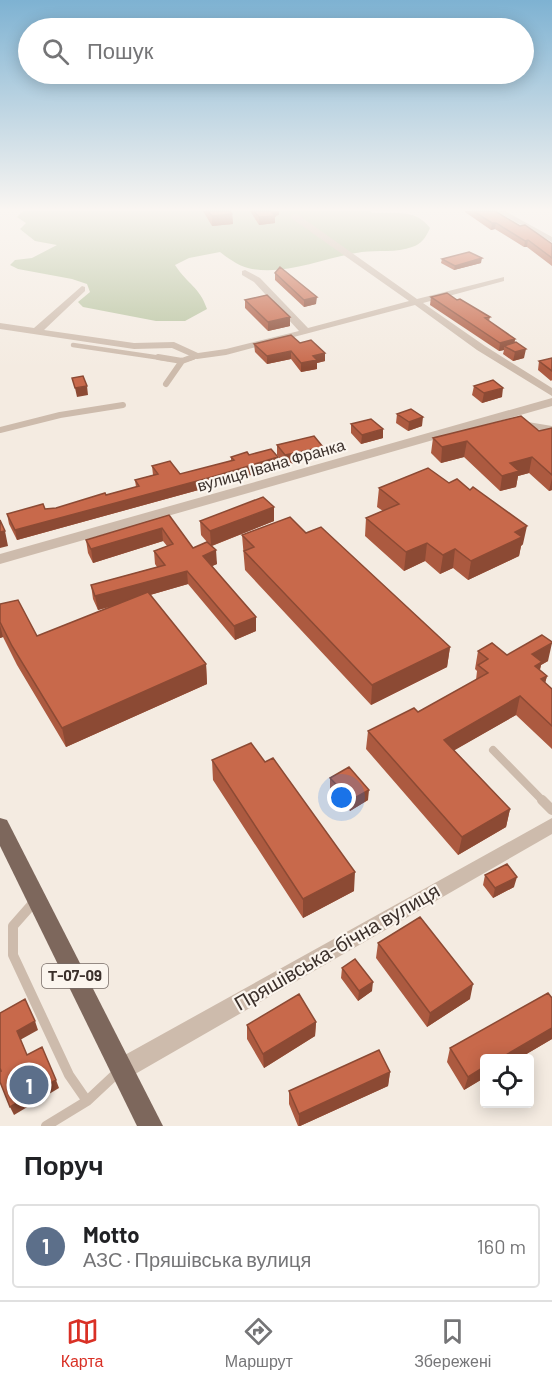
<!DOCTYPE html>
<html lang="uk">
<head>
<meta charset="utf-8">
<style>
  body { margin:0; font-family:Barlow,sans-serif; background:#f2f2f2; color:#202124 }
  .controls { position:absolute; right:18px; bottom:18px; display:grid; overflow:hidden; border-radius:6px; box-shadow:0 3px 15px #0003 }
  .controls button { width:54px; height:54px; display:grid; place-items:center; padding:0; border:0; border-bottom:2px solid #e0e0e0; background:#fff; color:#202124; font:30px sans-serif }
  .you { position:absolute; left:342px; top:798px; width:21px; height:21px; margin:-15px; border:4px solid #fff; border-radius:50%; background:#1a73e8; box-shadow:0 0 0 9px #1a73e833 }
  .badge { display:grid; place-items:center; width:39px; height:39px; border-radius:50%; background:#d93025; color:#fff; font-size:20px; font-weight:700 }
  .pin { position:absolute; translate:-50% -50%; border:3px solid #fff; box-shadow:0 2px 6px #0006 }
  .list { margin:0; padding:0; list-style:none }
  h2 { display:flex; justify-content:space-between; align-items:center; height:78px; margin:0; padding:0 24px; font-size:26px }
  h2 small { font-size:20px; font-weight:400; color:#757577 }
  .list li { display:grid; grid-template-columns:39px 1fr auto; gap:18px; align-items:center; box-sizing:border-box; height:84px; margin:0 12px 12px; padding:0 12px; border:2px solid #e0e0e0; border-radius:6px }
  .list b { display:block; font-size:22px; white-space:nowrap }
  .list p { margin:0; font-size:20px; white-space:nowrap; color:#757577 }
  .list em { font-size:20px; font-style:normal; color:#757577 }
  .icon { flex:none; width:33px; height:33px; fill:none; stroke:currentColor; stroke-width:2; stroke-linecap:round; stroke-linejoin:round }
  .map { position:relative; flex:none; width:552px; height:1126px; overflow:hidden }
  .search { position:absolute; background:#fff; box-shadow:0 3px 15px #0003; left:18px; right:18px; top:18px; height:66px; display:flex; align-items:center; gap:15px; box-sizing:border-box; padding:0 21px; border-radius:33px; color:#757577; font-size:22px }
  .sheet { height:174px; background:#fff }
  nav { display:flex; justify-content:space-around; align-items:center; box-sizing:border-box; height:84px; border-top:2px solid #e0e0e0; background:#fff; font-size:16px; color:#757577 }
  nav a { display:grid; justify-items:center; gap:3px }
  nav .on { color:#d93025 }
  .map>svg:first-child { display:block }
</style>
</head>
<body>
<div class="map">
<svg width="552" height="1126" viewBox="0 0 552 1126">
  <rect width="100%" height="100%" fill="#f4ebe1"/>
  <!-- green -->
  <path fill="#b8c4a0" d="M23 211H371L372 213C394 214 416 208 430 228 426 237 422 244 412 247 397 253 377 250 362 252 326 257 289 275 252 269 240 267 229 259 220 252L189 258 175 265C188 285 199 286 207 309L185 321H156L83 307 78 302 90 292 87 284 72 279 18 269 10 265 15 260 32 258 57 245 35 241 20 229 26 223 17 217Z"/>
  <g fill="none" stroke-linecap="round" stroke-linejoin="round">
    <!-- service-far3 -->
    <path stroke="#cdbbac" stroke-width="4.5" d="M73 345 168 359
      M188 359 197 356"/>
    <!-- service-far2 -->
    <path stroke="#cdbbac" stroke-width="6" d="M158 357 182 361 193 357
      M166 384 182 361
      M0 430 60 415 123 405"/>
    <!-- service-far1 -->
    <path stroke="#cdbbac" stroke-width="8" d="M493 750 543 801"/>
    <!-- service -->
    <path stroke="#cdbbac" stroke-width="10" d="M542 800 552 810
      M35 901 13 926V955L69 1075 87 1101
      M46 1126 87 1101 118 1072"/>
    <!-- minor -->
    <path fill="#cdbbac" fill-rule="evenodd" d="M496 211H505L552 237V242Z
      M291 214H297L417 299 504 277V281L423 303 485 346 552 388V396L477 350 415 305 226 355 197 359 172 348 134 349 0 329V323L34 328 82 286 85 287V291L44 330 134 343 174 342 198 353 226 349 299 331 254 282 242 275V271L245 270 260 278 308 328 409 301 291 218Z
      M516 420 552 426V432L512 425V421Z
      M552 818V834L130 1077 122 1080 114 1077 111 1069 114 1061Z"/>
    <!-- tertiary -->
    <path fill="#cdbbac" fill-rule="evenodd" d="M552 398V406L0 564V554Z"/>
    <!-- primary -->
    <path fill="#7d675c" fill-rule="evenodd" d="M0 818 7 820 163 1126H137L0 846Z"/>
  </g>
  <!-- wall -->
  <path fill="#ac5a40" d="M203 211H230L232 214 233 224 212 226Z
    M250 211H279V215L275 216V223L259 225Z
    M465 211H495L520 226 552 244V266L527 247H524L495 229 491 230 465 212Z
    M442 259 481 263 454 270 441 263Z
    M275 273 316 304 304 307 275 280Z
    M431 297 457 300 490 317 489 321 515 339 514 343 524 358 513 361 503 354 504 350 499 351 430 305Z
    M245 300 290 326 268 331 245 308Z
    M300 343 325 361 317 363V369L301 372 291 359 267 364 255 352 254 344Z
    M552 358V380L551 381 538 370 539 361Z
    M474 386 502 397 482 403 472 395Z
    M397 414 422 426 408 431 396 423Z
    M351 424 383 438 361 444 351 433Z
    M552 428V490L549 491 529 473 518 476 516 487 500 491 464 457 441 463 431 453 433 438 539 431Z
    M277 445 323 456 285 465 277 455Z
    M249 455 278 457V467L213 486 17 540 9 524 7 514 56 508 136 487 135 480 153 475 152 466 180 474 231 461V457Z
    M379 488 523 544 521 546 519 556 468 580 453 568 440 574 425 561 404 571 365 536 366 518 383 511 377 507Z
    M169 515 193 548 207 542 201 535 200 521H274L212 546 217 564 212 566 256 617V631L235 640 188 584 150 595 206 664 207 684 66 747 17 665 3 637 0 638V604L37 636 113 606 98 610 93 599 91 585 157 567 155 564 154 551 167 546 163 541 93 563 88 553 86 540Z
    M306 533 450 647 447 667 371 705 245 570 242 535Z
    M478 651 548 661 541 665 540 670 547 676 545 683 552 689V749L516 715 454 750 510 809 506 827 458 855 366 749 368 731 418 712 476 680 477 671 475 669Z
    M212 760 354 891 303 918 213 780Z
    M330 778 368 800 350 811 330 788Z
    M485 875 514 887 493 898 483 885Z
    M378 943 470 999 427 1027 376 958Z
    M342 968 372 991 358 1001 341 978Z
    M552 998V1039L518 1059H484V1078L464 1090 447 1062 450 1048Z
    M316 1022 315 1036 264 1068 247 1039V1025Z
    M390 1072 388 1086 300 1126H298L289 1104V1091Z"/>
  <!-- shaded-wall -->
  <path fill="#8c4a34" d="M270 211H279V215L270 216Z
    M232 214 233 224 212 226V216Z
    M275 216V223L259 225V217Z
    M492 223H496L495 229 491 230Z
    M528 240 527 247H524L525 241Z
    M482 258 481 263 454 270 455 266Z
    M317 297 316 304 304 307V300Z
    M290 317V326L268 331V322Z
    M515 339 514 347 504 346V350L499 351 500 343Z
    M526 349 524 358 513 361 515 352Z
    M291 351V359L267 364V356Z
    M325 353V361L317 363V369L301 372V363L313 356Z
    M87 386 88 395 77 397 75 388Z
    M503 388 502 397 482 403 484 393Z
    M423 417 422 426 408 431 409 422Z
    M383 429V438L361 444 362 435Z
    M467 441 464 457 441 463 442 447Z
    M323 447V456L285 465V455Z
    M278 457V467L213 486 17 540 15 530Z
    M532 457 529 473 518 476 516 487 500 491 502 476 510 463Z
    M552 478V490L549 491Z
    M274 507V521L211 546 210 531Z
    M527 526 523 544 521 546 519 556 468 580 471 561 515 532Z
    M162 528 163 541 93 563 91 549Z
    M5 531 8 546 0 548V532Z
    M427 543 425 561 404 571 406 552Z
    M455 549 453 568 440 574 443 555Z
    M216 550 217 564 203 570V556Z
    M187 571 188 584 98 610 95 596Z
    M256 617V631L235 640 234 626Z
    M0 625 3 637 0 638Z
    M552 643 548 661 541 665 537 680 532 654Z
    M450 647 447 667 371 705 372 685Z
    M206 664 207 684 66 747 62 728Z
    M547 676 542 694 541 679Z
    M520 696 516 715 441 758 444 740Z
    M369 790 368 800 350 811 351 800Z
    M510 809 506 827 458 855 462 837Z
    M355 872 354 891 303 918V899Z
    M517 877 514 887 493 898 495 888Z
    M373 982 372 991 358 1001 359 991Z
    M473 984 470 999 427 1027 430 1013Z
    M35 1021 38 1030 20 1040 17 1031Z
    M316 1022 315 1036 264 1068 263 1054Z
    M552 1028V1039L518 1059H499Z
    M484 1067V1078L464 1090 468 1077Z
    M390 1072 388 1086 300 1126H299V1114Z
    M56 1080 59 1088 14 1115 10 1107Z"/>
  <!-- building -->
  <path fill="#c8694b" stroke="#8c4a34" stroke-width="1.5" d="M208 211H230L232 214 212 216Z
    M254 211H271L275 216 259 217Z
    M473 211H495L520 226 525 225 552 244V258L528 240 525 241 496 223H492Z
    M469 252 482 258 455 266 442 259Z
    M280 267 317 297 304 300 275 273Z
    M447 293 457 300 460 299 490 317 485 318 515 339 500 343 431 297Z
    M267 295 290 317 268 322 245 300Z
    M291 335 300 343 311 340 325 353 313 356 317 360 301 363 291 351 267 356 254 344Z
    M516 342 526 349 515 352 504 346Z
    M552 358V371L539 361Z
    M83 376 87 386 75 388 72 378Z
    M493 380 503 388 484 393 474 386Z
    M411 409 423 417 409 422 397 414Z
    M521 416 539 431 552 428V475L532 457 510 463 519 471 502 476 467 441 442 447 433 438Z
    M371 419 383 429 362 435 351 424Z
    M314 436 323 447 285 455 277 445Z
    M271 449 278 457 212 477 15 530 7 514 43 504 45 509 56 508 105 493 106 495 139 486 135 480 158 474 152 466 170 461 180 474 234 460 231 457 247 452 249 455Z
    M428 468 449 483 457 479 470 490 473 487 527 526 515 532 522 537 471 561 455 549 443 555 427 543 406 552 366 518 399 504 379 488Z
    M263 497 274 507 210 531 200 521Z
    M169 515 193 548 207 542 216 550 203 556 256 617 234 626 187 571 95 596 91 585 165 565 154 551 173 544 162 528 91 549 86 540Z
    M290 517 306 533 321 527 450 647 372 685 244 551 254 547 242 535Z
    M0 520 5 531 0 532Z
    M148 592 206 664 62 728 12 646 0 622V604L18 600 37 636Z
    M542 635 552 642V643L532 654 542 662 535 666 547 676 541 679 552 689V726L520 696 444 740 510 809 462 837 368 731 414 708 418 712 488 673 478 665 488 659 478 651 492 643 507 655Z
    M251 743 265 762 273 758 355 872 303 899 212 760Z
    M349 767 369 790 351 800 330 778Z
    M507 864 517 877 495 888 485 875Z
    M420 917 473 984 430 1013 378 943Z
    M355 959 373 982 359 991 342 968Z
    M548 993 552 998V1028L499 1059H484V1067L468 1077 450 1048Z
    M299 994 316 1022 263 1054 247 1025Z
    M25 999 35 1021 17 1031 27 1055 42 1047 56 1080 10 1107 0 1082V1071H1L0 1068V1013Z
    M379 1050 390 1072 299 1114 289 1091Z"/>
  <!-- sky -->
  <linearGradient id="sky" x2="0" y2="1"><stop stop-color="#7eb2d2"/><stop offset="0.57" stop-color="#faf6f2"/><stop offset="1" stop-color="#faf6f2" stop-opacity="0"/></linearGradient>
  <rect width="552" height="368" fill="url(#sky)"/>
  <g text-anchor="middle" stroke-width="4.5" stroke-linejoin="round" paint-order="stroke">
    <!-- shield labels -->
    <rect fill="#fbf5ee" stroke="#756b66" stroke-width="1.5" x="42" y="964" width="66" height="24" rx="4.5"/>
    <g font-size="15" font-weight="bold" fill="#3b302b">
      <text x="75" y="981">Т-07-09</text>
    </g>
    <!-- street labels -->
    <g font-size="16" fill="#3b302b" stroke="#fbf5ee">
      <text transform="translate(271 465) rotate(-16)" y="6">вулиця Івана Франка</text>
    </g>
    <!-- near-street labels -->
    <g font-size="20" fill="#3b302b" stroke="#fbf5ee">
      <text transform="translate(337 947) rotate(-30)" y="7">Пряшівська-бічна вулиця</text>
    </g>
  </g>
</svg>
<div class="controls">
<button><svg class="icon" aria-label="locate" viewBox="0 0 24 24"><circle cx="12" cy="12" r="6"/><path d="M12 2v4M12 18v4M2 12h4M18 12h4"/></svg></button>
</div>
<div class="you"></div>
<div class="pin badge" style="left:29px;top:1085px;background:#5c6f8a">1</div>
<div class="search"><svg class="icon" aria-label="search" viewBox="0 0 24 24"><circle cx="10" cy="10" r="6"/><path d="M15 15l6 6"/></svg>Пошук</div>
</div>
<section class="sheet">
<h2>Поруч<small></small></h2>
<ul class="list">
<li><span class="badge" style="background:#5c6f8a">1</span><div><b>Motto</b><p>АЗС · Пряшівська вулиця</p></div><em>160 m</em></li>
</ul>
</section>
<nav>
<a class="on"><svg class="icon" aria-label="map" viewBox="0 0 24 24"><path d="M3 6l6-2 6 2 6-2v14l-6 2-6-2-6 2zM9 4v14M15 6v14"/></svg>Карта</a>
<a><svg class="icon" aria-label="directions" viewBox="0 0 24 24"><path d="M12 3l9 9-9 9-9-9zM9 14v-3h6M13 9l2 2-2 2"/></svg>Маршрут</a>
<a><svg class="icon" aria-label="saved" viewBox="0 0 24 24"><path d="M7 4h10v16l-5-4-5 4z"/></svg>Збережені</a>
</nav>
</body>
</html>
